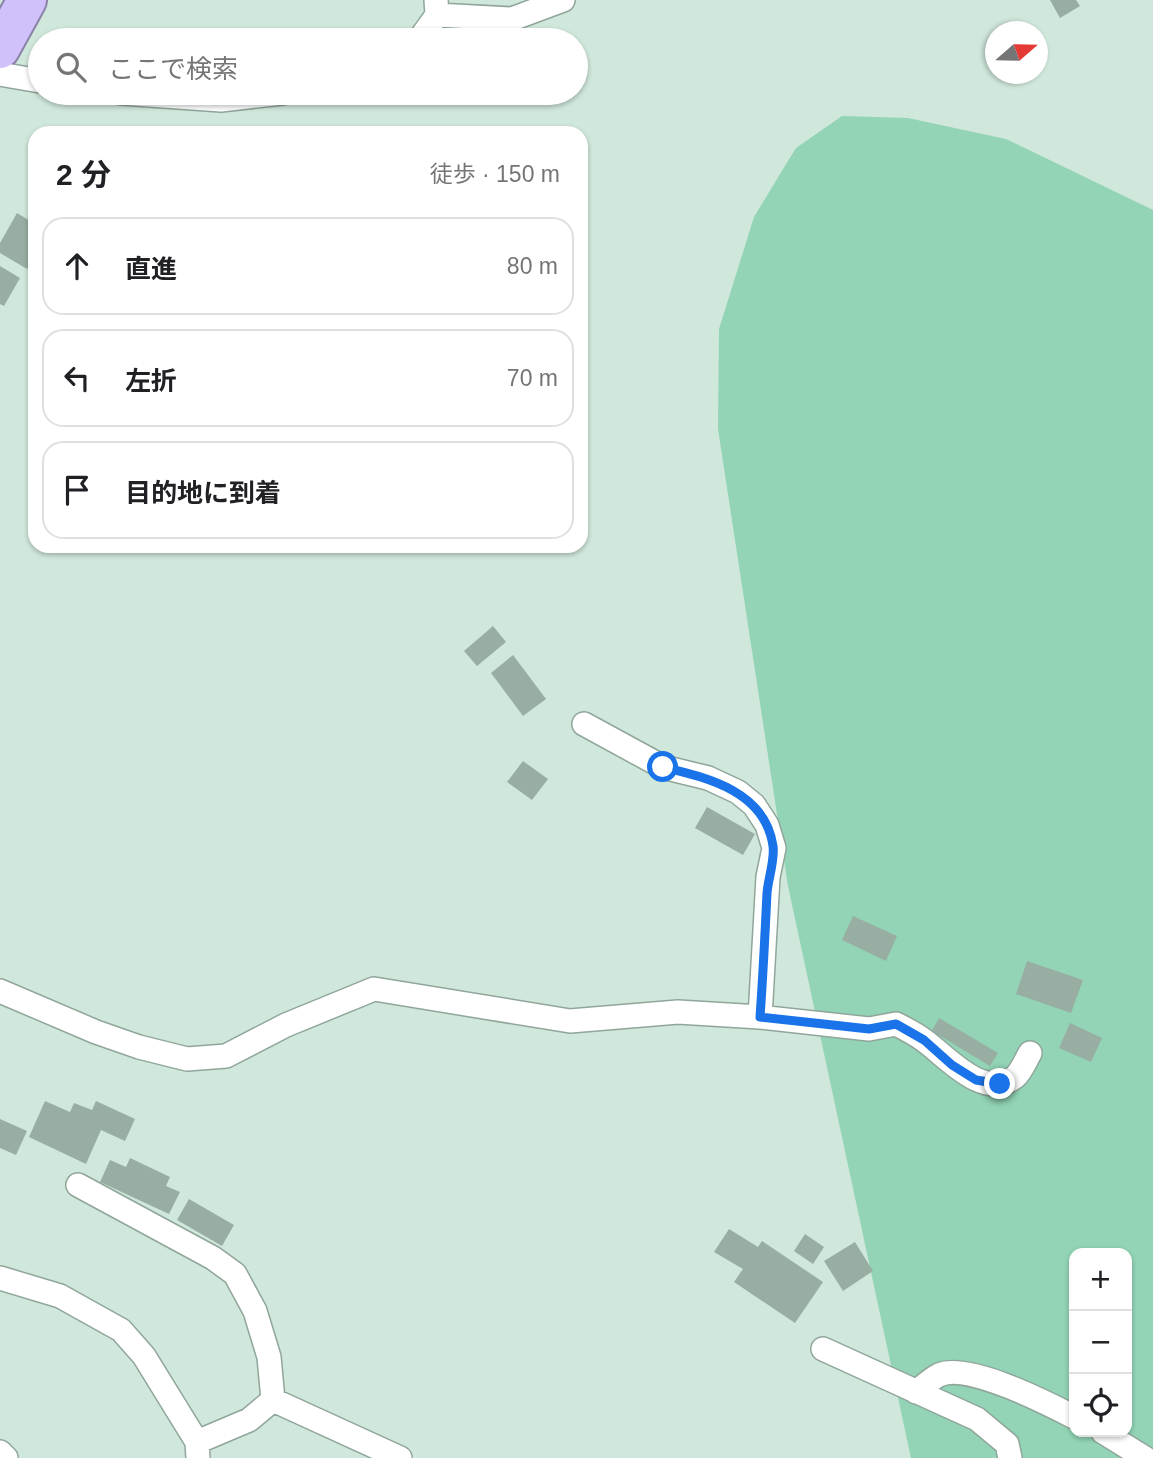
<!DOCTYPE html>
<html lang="ja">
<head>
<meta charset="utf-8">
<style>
  body { margin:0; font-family:Helvetica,"Noto Sans JP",sans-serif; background:#f6f6f6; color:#202124 }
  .controls { position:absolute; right:21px; bottom:21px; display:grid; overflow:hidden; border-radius:14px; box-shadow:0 2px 5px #0004 }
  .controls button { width:63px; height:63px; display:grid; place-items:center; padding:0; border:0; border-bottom:2px solid #e0e0e0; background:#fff; color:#202124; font:35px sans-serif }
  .compass { position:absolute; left:985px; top:21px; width:63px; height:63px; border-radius:50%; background:#fff; box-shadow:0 2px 5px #0004; rotate:70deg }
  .stop { position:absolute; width:21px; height:21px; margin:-16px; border:5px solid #1a73e8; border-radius:50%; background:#fff }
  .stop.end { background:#1a73e8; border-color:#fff; box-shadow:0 2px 7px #0008 }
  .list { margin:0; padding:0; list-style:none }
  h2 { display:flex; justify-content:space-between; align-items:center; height:91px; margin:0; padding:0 28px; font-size:30px }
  h2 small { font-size:23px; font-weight:400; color:#757577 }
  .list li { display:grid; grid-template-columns:46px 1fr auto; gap:21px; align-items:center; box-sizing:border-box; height:98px; margin:0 14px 14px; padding:0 14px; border:2px solid #e0e0e0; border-radius:21px }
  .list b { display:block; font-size:26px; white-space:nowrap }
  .list em { font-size:23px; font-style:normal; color:#757577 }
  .icon { flex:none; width:38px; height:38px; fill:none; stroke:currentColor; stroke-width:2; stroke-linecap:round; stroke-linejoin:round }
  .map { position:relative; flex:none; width:1153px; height:1458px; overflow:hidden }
  .search { position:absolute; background:#fff; box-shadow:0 2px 5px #0004; left:28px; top:28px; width:560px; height:77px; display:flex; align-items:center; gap:18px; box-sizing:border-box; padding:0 24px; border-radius:38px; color:#757577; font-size:26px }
  .panel { position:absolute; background:#fff; box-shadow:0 2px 5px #0004; left:28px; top:126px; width:560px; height:427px; border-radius:21px }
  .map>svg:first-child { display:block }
</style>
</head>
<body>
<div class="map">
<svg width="1153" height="1458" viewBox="0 0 1153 1458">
  <rect width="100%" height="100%" fill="#d0e7db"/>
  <!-- green -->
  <path fill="#92d4b5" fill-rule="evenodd" d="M842 116 908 118 1006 139 1153 210V1458H911L788 886 718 429 719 329 754 217 796 148ZM1074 1253H1127V1432H1074Z"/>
  <!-- building -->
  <path fill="#98aea3" d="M1050 0H1076L1080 6 1060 18Z
    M17 213 35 224V256L27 269 0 253V243Z
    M0 266 20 278 4 306 0 304Z
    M493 626 506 642 477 666 464 651Z
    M513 655 546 699 523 716 491 673Z
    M523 761 548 779 532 800 507 782Z
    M707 807 755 834 743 855 695 828Z
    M853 916 897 936 886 961 842 940Z
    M1027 961 1083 980 1071 1013 1016 994Z
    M939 1018 998 1053 990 1066 932 1031Z
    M1070 1023 1102 1038 1091 1062 1059 1048Z
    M45 1101 70 1112 74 1103 92 1110 96 1101 135 1119 125 1141 101 1130 86 1164 29 1137Z
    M0 1119 27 1131 16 1155 0 1148Z
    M130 1158 170 1177 166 1186 180 1192 169 1214 100 1182 110 1160 126 1167Z
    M189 1199 234 1225 222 1246 177 1220Z
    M729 1229 758 1247 762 1241 823 1282 795 1323 734 1282 743 1269 714 1252Z
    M805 1234 824 1247 813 1264 794 1251Z
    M855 1242 873 1271 843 1291 824 1261Z"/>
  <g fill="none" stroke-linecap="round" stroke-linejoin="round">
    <!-- street casing -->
    <g stroke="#90a69b" stroke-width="26">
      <path id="street" d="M437 15 512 19 563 0
        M419 40 437 15 436 0
        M0 74 40 81
        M121 93 221 100 283 93
        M584 724 663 767 708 778 738 792 754 805 767 825 774 848 768 877 760 1017
        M0 991 96 1032 139 1047 187 1059 226 1056 286 1025 374 989 570 1021 678 1012 760 1017 869 1029 896 1024C906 1029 916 1034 925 1041 947 1057 984 1101 1015 1077 1021 1072 1026 1060 1030 1053
        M78 1185 213 1258 235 1274 255 1311 269 1357 273 1400 249 1420 197 1442
        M0 1278 60 1296 121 1330 144 1356 197 1442 198 1458
        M823 1349 977 1419 1007 1444 1010 1458
        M916 1392C923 1387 931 1379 939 1375 967 1362 1047 1403 1074 1417
        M273 1400 400 1458
        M1103 1432 1145 1458
        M0 1452 6 1458"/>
    </g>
    <!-- highway casing -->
    <g stroke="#8a83a7" stroke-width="42">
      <path id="highway" d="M0 49 27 0"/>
    </g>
    <!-- street -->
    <use href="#street" stroke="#fff" stroke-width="23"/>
    <!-- highway -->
    <use href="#highway" stroke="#d0c1fb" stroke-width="38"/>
  </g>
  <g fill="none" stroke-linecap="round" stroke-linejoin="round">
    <!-- route -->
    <path stroke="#1a73e8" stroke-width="9" d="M663 767C708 778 765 791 773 846 775 860 768 879 767 893 765 935 763 976 760 1017L869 1029 896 1024 924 1040 952 1065 976 1080 1000 1084"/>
  </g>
</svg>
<div class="controls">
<button>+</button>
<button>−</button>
<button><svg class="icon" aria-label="locate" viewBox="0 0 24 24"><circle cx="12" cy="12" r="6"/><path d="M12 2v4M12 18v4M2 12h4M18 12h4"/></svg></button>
</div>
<svg class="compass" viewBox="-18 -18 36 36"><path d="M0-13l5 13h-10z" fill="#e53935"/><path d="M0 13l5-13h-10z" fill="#757577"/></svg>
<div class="stop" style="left:663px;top:767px"></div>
<div class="stop end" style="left:1000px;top:1084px"></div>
<div class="search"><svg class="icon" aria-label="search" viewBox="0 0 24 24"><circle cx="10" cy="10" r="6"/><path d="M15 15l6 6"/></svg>ここで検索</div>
<section class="panel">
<h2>2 分<small>徒歩 · 150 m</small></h2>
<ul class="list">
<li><svg class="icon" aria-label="ahead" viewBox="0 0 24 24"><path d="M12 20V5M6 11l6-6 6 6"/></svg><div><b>直進</b></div><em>80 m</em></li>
<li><svg class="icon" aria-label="left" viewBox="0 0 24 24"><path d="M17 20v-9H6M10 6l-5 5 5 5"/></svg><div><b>左折</b></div><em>70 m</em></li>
<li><svg class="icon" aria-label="arrive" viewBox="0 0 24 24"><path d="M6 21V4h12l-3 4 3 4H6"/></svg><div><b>目的地に到着</b></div></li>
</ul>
</section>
</div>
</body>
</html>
